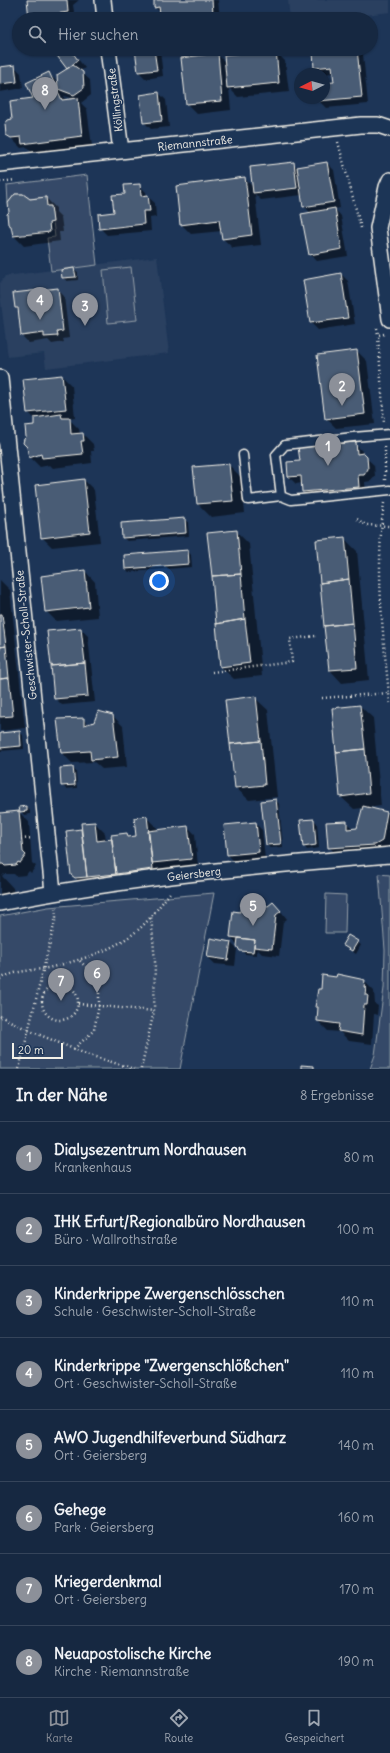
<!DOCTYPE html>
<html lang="de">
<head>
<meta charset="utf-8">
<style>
  body { margin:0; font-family:Delius,sans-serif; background:#1f3048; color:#f1f3f6 }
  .compass { position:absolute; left:294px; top:68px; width:36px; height:36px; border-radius:50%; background:#162841; box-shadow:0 1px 3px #0004; rotate:264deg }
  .scale { position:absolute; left:12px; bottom:10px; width:51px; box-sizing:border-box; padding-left:4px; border:2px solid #f4f1e8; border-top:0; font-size:11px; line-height:14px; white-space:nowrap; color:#f4f1e8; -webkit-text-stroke:3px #1d3557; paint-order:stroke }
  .you { position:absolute; left:159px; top:581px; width:14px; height:14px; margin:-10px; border:3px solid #fff; border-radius:50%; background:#1a73e8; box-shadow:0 0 0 6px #1a73e833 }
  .badge { display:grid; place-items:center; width:26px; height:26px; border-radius:50%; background:#8c9099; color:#fff; font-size:13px; font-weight:700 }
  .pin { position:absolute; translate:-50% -33px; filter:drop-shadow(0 1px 2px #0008) }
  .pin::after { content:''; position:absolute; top:21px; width:14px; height:12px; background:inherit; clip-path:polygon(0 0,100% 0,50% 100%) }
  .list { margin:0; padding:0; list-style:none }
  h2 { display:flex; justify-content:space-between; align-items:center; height:52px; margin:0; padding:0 16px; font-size:17px }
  h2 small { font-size:13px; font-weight:400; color:#9ea6b1 }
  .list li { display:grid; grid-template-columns:26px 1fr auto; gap:12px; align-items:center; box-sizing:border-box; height:72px; padding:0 16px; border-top:1px solid #35445a }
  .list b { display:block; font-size:15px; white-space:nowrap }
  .list p { margin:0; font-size:13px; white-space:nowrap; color:#9ea6b1 }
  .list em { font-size:13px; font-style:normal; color:#9ea6b1 }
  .icon { flex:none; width:22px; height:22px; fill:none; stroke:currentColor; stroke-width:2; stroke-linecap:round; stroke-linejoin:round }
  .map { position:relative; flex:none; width:390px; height:1069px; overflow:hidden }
  .search { position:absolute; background:#162841; box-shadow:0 1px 3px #0004; left:12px; right:12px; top:12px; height:44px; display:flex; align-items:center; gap:10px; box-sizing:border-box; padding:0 14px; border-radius:22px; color:#9ea6b1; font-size:15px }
  .sheet { height:628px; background:#162841 }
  nav { display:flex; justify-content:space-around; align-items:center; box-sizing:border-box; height:56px; border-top:1px solid #35445a; background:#162841; font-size:11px; color:#9ea6b1 }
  nav a { display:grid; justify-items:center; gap:2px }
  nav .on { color:#8c9099 }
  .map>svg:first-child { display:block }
</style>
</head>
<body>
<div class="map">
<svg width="390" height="1069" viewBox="0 0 390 1069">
  <rect width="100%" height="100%" fill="#1d3557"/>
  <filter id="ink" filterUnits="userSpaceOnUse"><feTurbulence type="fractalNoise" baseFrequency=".025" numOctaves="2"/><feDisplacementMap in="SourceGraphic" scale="8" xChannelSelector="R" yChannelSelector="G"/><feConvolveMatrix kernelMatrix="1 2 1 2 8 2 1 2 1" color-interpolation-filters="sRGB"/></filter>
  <g filter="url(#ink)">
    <!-- built -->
    <path fill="#2a4060" d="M288 0H390V12L333 19H290Z
      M157 257 169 353 46 368 44 353 8 357 0 295V283L5 276Z"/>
    <!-- green -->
    <path fill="#354a67" stroke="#949ea8" d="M87 175 97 265 51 271 47 238 55 237 51 206H47L46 197 30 199 23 194H15L8 203 7 185Z
      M131 267 137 320 108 323 103 270Z
      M379 874 390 875V1069H370L375 1055 384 988 385 950Z
      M214 893 180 1069H0V916L48 907Z
      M326 894 346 895 345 933H325Z"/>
    <!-- shadow -->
    <path fill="#0007" fill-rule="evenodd" d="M28 0H79L73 5 75 18 71 19H32Z
      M155 0H218L220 19H162L161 13 155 7Z
      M53 49H70L85 68 80 71 90 80 91 95 81 103 87 109 92 146 33 154 27 147 21 148 7 134 13 120 35 99 49 74 58 83 68 70ZM64 96 75 99 67 101Z
      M136 49H159L160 50 163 76 146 79 139 72Z
      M340 49H358L363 54 368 104 326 108 319 101 318 98H324V84L335 83 334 73 322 74 315 68Z
      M275 51 285 61 289 92 238 97 229 88 231 110 197 114 187 104 182 59 217 54 226 63Z
      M14 66 21 73 23 88 0 92V68Z
      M159 93 166 100 169 127 151 129 144 122Z
      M293 163 298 168 327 163 334 170 340 208 335 209 341 216 348 256 317 261 310 254 311 213 304 206 302 195 261 200 255 194 261 245 233 248 222 238V231L191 234 181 224 244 178 253 187Z
      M139 185 146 192 147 196 155 203 156 217 150 218 151 231 107 235 100 228 115 213 126 195Z
      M46 198 56 208V212L61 217 63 232H59L60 241 24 246 14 236 12 227 9 224 30 200Z
      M74 269 78 272V280L67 281 63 278Z
      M341 274 348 281 355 324 318 330 311 323 304 281Z
      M57 289 64 296 69 338 63 339 64 342 52 344 48 340 29 343 22 336 19 311 16 308Z
      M357 351 367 361 375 424 336 428 326 418Z
      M62 376 72 386 75 418 69 419 79 429 80 434H83L93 444 94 451H91L92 463 53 468 50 465 40 467 30 457 36 426 35 419 28 412ZM46 452 47 454 35 457 34 455Z
      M355 444 362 451 363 455 374 465 375 476 371 481 365 482 366 494 310 498 303 491 302 483 296 484 289 477 288 463 301 462Z
      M229 465 241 477 245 513 211 517 198 504 194 468Z
      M84 480 94 490 100 542 52 547 42 537Z
      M184 519 188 522 189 536 127 541 123 538Z
      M236 531 249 544 262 676 234 679 221 667Z
      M344 538 357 551 369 680 342 683 330 670 317 541Z
      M188 551 191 555 192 567 129 572 126 569 125 556Z
      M85 571 95 582 98 617 56 621 46 611Z
      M0 580 10 590 25 728 0 731Z
      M81 629 88 636 95 702 62 705 55 698Z
      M255 698 268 710 277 797 249 800 236 788Z
      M360 706 373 718 381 806 366 808 387 813 390 816V840L389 848 336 854 329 847 346 822 353 829H358L363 808 354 809 341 797Z
      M113 716 123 726 127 767 102 769 94 762 72 763 62 753 83 719 89 725Z
      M19 732 23 735 24 749 0 751V734Z
      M73 768 76 772 77 788 66 789 62 785Z
      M276 800 279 804 283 847 270 848 267 845Z
      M27 807 30 811V814L24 815 21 811Z
      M19 812 29 822 32 863 36 866 31 873 29 871 26 875 16 876 14 874H4L2 876 13 888 15 903 0 906V814Z
      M146 817 157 828V831L188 827 195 834 198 866 161 869 163 879 80 882 72 875 67 832 82 830 95 823 105 833 106 840 127 834 131 838 138 837Z
      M314 820 317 823 319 848 307 850 304 846Z
      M255 823 262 830 265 859 235 862 228 855 225 826Z
      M260 899 268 907 280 910 287 919 283 922 279 956 262 954 257 949 256 955 245 954 231 937 245 905Z
      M348 936 361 945 356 954 343 945Z
      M230 942 237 949 235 966 215 964 208 957Z
      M364 981 374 991 375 1004 378 1006 377 1015 374 1014 372 1044 349 1041 340 1032 328 1031 318 1021 319 1009 316 1007Z"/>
    <!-- building -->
    <path fill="#485b74" stroke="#f4f1e8" d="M27 0H67L68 12 29 18Z
      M154 0H212L213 14 195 15V19H176V18L161 19 159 7 154 8Z
      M52 49H70L78 60 67 69Z
      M135 49H154L157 70 138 72Z
      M329 49H357L362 97 318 101 317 98H324V83L334 82 332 66 314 68 313 51Z
      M276 50 279 83 227 88 224 55Z
      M218 53 222 101 186 104 181 58Z
      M15 65 17 82 0 84V67Z
      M73 65 83 72 84 88 74 95 58 89 57 75Z
      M49 72 62 100 78 98 82 136 22 144 21 137 11 138 6 135 5 124 8 120 12 119 10 101 33 98 26 83Z
      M159 92 162 121 143 123 140 95Z
      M294 162 297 188 253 193 250 167Z
      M327 162 334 202 303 207 297 167Z
      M245 177 252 235 222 239 219 220 180 225 176 186Z
      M140 184 141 196 148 195 150 211H143L144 224 99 229 98 214 114 212 112 195 125 194 124 185Z
      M15 194H23L30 199 46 197 47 206H51L53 222 49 223 50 232 13 236 11 226 8 224 7 214 9 212 8 203Z
      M335 208 342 249 309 255 301 214Z
      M74 268 76 277 62 278 61 270Z
      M341 273 348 318 310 323 303 280Z
      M58 288 63 331 57 332 58 336 44 337V333L21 336 18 308H15L13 293Z
      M357 350 365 414 325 419 317 355Z
      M62 375 66 409 27 413 23 379Z
      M61 414 62 418H70L71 434 83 433 84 441H81L83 454 42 458 41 454 29 458 27 447 23 443 24 439 26 437 25 426 34 425V418Z
      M356 442 357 454 363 453 367 457 368 469 364 475H358L359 487 302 492 301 476 288 477 287 462 300 461 298 447Z
      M229 464 233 501 197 504 193 467Z
      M84 479 90 532 41 538 35 485Z
      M185 518 186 533 122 538 121 523Z
      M237 530 241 574 212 576 207 533Z
      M345 537 349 579 320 583 316 540Z
      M188 550 189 564 125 569 124 555Z
      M85 570 89 607 45 612 41 576Z
      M241 574 245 619 216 624 212 576Z
      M349 579 353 623 324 626 320 583Z
      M0 614H2L6 646 0 647Z
      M245 619 250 663 220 667 216 624Z
      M353 623 357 668 329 670 324 626Z
      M81 628 85 663 51 666 47 631Z
      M6 646 9 678 0 679V647Z
      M85 663 88 696 54 699 51 666Z
      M9 678 13 716 0 717V679Z
      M256 696 261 741 230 744 225 700Z
      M360 705 365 749 336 752 332 708Z
      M98 711 113 715 118 757 91 760 90 751 61 753 57 719 84 718V725L94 722Z
      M20 731 21 746 0 748V733Z
      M261 741 265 785 235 788 230 744Z
      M365 749 369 793 340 797 336 752Z
      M73 767 75 785 61 786 60 768Z
      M276 799 281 844 266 845 261 801Z
      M27 806V811L20 812 19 807Z
      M363 806 387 812 382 841 375 845 328 848 326 822 347 821V829L357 828Z
      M19 811 23 852 26 855 20 863 18 862 16 865 5 866 3 864H0V813Z
      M147 816 153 869 116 874 111 835 127 833 128 837 136 836 134 818Z
      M314 819 316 845 303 847 300 820Z
      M95 822 97 841 112 839 116 874 87 877 81 823Z
      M256 822 259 852 227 855 224 825Z
      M188 826 192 859 152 863 148 831Z
      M81 829 87 877 75 878 71 875 66 831Z
      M245 896 261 898 260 905 268 906 273 902 281 911 276 915 272 949 254 947 255 940 230 937 233 911 240 912 241 903 244 904Z
      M348 935 358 941 352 951 342 945Z
      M210 938 231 942 228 960 207 957Z
      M238 938 255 940 253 952 240 951 237 946Z
      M337 974 365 980 364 987H366L365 995H368L367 1005H364L362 1035 338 1031 339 1024 317 1021 318 1007H315L318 989H321L322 975 336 977Z
      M301 1065 314 1066V1069H301Z"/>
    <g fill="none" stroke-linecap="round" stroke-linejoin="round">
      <!-- service casing -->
      <g stroke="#f4f1e8" stroke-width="11">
        <path id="service" d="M390 434 353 437 285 445 276 455 281 496 291 500 390 490
          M243 455 248 500 281 496"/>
      </g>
      <!-- minor casing -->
      <g stroke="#f4f1e8" stroke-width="18">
        <path id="minor" d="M103 0 105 19
          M108 49 121 151
          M0 164 361 125H378L390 129
          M390 180 387 187 378 228 390 319
          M0 378 53 892
          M0 903C128 877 260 866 390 855"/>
      </g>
      <!-- path -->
      <path stroke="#f4f1e8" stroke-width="2.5" stroke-dasharray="1 3" stroke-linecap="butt" d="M338 142 361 228
        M0 182 15 180
        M377 328 378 335
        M384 334 378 335 384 424
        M385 480V447
        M384 503C375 569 383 637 390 703
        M357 519 366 525 390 526
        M212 672 292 662 290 639 316 636
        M322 698 389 693
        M390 823V833
        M21 839 32 838
        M0 979C16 970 31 971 48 968 80 960 111 952 138 930 150 920 160 905 170 893
        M42 1002a18 18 0 1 1 36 0a18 18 0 1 1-36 0Z
        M78 1004 154 1011
        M0 1016 28 1030 86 1054 134 1069
        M74 1049 94 1030 99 1005V980L79 960
        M19 1069 56 917 55 908
        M141 1069 154 1011 155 962 151 916"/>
      <!-- service -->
      <use href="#service" stroke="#1d3557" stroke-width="8"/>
      <!-- minor -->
      <use href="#minor" stroke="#1d3557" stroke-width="15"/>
    </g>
  </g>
  <g text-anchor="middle" stroke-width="3" stroke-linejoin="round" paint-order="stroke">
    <!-- street labels -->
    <g font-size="11" fill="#f4f1e8" stroke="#1d3557">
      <text transform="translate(115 100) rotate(-97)" y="4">Köllingstraße</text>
      <text transform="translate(195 143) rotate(-6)" y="4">Riemannstraße</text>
      <text transform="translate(26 635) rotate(-96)" y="4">Geschwister-Scholl-Straße</text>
      <text transform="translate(194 874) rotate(-7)" y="4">Geiersberg</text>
    </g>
  </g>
</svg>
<svg class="compass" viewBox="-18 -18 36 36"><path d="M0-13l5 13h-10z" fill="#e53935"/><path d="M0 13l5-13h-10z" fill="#9ea6b1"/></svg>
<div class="scale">20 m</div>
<div class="you"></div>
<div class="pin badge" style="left:328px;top:466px">1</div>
<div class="pin badge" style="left:342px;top:406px">2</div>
<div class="pin badge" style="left:85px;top:326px">3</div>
<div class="pin badge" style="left:40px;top:320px">4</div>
<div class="pin badge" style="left:253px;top:926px">5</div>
<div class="pin badge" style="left:97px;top:993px">6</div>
<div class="pin badge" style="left:61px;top:1001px">7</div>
<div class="pin badge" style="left:45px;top:110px">8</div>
<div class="search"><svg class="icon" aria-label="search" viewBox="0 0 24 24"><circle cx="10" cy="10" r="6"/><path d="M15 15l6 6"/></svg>Hier suchen</div>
</div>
<section class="sheet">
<h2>In der Nähe<small>8 Ergebnisse</small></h2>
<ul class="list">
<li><span class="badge">1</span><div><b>Dialysezentrum Nordhausen</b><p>Krankenhaus</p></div><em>80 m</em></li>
<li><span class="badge">2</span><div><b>IHK Erfurt/Regionalbüro Nordhausen</b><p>Büro · Wallrothstraße</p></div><em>100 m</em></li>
<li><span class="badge">3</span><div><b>Kinderkrippe Zwergenschlösschen</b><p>Schule · Geschwister-Scholl-Straße</p></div><em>110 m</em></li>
<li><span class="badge">4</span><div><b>Kinderkrippe &quot;Zwergenschlößchen&quot;</b><p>Ort · Geschwister-Scholl-Straße</p></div><em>110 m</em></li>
<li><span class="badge">5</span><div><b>AWO Jugendhilfeverbund Südharz</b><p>Ort · Geiersberg</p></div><em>140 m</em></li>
<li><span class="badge">6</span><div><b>Gehege</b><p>Park · Geiersberg</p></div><em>160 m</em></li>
<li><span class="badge">7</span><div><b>Kriegerdenkmal</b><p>Ort · Geiersberg</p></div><em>170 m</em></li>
<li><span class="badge">8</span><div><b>Neuapostolische Kirche</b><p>Kirche · Riemannstraße</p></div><em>190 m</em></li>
</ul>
</section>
<nav>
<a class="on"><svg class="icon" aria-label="map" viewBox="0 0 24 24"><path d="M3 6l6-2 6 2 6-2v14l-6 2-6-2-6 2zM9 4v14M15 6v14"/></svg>Karte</a>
<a><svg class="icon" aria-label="directions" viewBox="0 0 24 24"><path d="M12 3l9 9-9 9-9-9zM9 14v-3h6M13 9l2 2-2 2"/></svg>Route</a>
<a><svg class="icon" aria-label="saved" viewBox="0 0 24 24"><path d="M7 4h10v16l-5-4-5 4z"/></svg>Gespeichert</a>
</nav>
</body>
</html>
